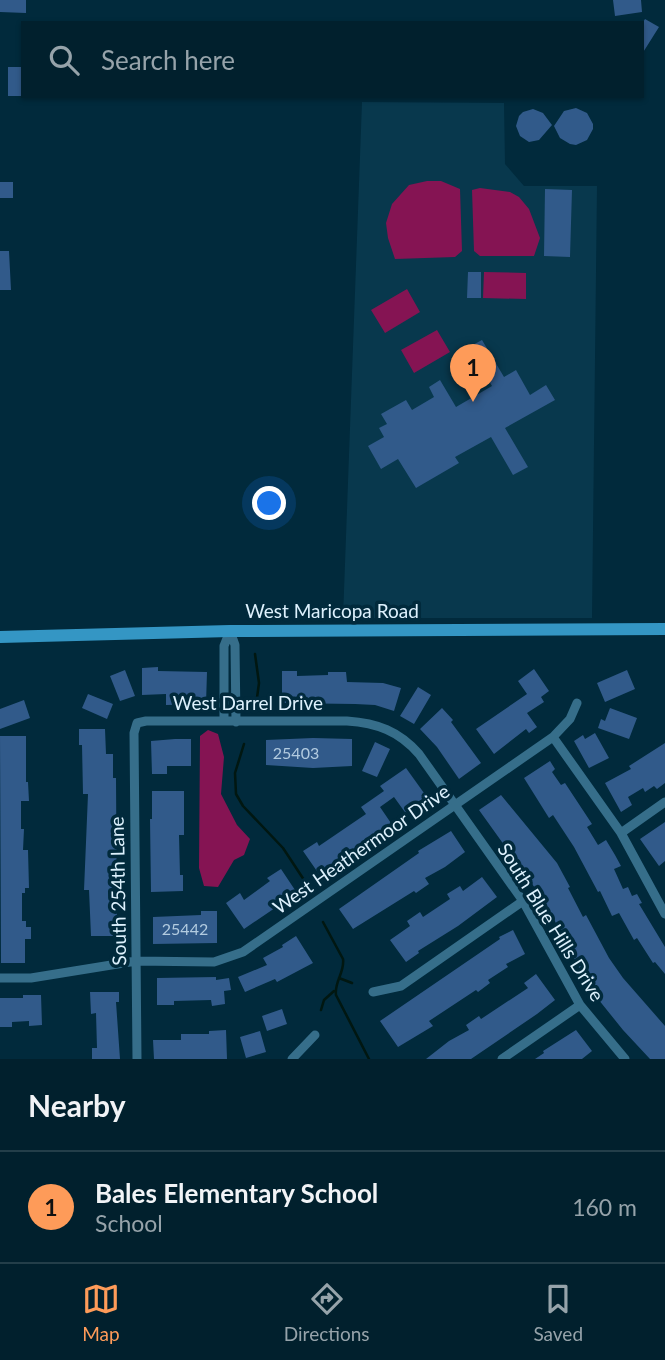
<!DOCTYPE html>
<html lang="en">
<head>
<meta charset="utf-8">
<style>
  body { margin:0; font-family:Lato,sans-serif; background:#0f2d39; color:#f1f3f6 }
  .you { position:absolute; left:270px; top:504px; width:24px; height:24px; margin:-18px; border:5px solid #fff; border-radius:50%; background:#1a73e8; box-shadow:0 0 0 10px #1a73e833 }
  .badge { display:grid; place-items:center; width:46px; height:46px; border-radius:50%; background:#fe9b59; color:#111; font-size:23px; font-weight:700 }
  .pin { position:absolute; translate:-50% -58px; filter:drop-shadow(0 2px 4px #0008) }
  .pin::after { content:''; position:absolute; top:37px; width:24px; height:21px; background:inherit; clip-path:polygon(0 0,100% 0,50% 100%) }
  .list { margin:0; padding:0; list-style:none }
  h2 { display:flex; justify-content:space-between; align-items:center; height:91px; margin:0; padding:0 28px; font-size:30px }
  h2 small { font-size:23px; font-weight:400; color:#96a3aa }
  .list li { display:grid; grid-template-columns:46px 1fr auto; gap:21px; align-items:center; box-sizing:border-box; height:112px; padding:0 28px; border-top:2px solid #233e49 }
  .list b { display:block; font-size:26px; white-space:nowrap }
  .list p { margin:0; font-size:23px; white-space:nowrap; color:#96a3aa }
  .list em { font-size:23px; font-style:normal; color:#96a3aa }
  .icon { flex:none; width:38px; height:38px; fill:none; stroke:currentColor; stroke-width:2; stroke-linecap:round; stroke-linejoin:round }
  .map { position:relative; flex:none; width:665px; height:1059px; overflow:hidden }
  .search { position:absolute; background:#01202d; box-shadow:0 2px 5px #0004; left:21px; right:21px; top:21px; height:77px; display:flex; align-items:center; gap:18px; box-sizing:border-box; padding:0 24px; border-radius:0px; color:#96a3aa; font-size:26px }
  .sheet { height:203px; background:#01202d }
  nav { display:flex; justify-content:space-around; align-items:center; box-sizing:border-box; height:98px; border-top:2px solid #233e49; background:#01202d; font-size:19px; color:#96a3aa }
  nav a { display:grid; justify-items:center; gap:4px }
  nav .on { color:#fe9b59 }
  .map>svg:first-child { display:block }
</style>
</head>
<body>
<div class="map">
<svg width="665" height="1059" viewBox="0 0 665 1059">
  <rect width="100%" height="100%" fill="#012a3c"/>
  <!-- built -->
  <path fill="#08384d" d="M362 102 504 103 505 164 524 186H597L592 618H343Z"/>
  <!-- green -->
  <path fill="#851453" d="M427 181H441L460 189 462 251 455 257 395 259 388 238 386 223 392 204 409 185Z
    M480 188 510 192 519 197 529 209 540 238 534 256H480L474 251 472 190Z
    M484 272 526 273V299L483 298Z
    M407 289 420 312 385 333 371 310Z
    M437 330 450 352 414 373 401 350Z
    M208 730 218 734 224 757 221 794 237 825 250 839 244 855 234 860 218 887 204 886 199 868 200 736Z"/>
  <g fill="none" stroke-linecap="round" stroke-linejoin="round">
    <!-- stream -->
    <path stroke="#011711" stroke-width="2.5" d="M255 654 259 683 256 705
      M244 744 235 773 236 794 243 806 283 848 310 889
      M323 922 343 959C345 972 334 982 336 995L369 1059
      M339 978 352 983
      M321 1010 324 1000 334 991"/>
  </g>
  <!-- building -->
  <path fill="#315a8a" d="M0 0H26V13L0 12Z
    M613 0H641L642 12 615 16Z
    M645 19 659 27 642 54V24Z
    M8 67H23V96H8Z
    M576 108 587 113 593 124V129L587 140 576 145 570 144 560 138 554 126 564 111Z
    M533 109 543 113 552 125 539 140 529 142 520 136 516 126 519 116 523 112Z
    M0 182H13V198H0Z
    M545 189 572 190 570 257 544 256Z
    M0 251H9L11 290H0Z
    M468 272H481V298H467Z
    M482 340 504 377 516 370 530 395 546 385 555 400 505 428 528 467 513 475 491 437 455 457 459 463 416 488 398 459 381 469 368 446 384 437 379 428 387 424 381 414 406 400 412 410 434 397 429 387 440 380 456 407 492 386 469 347Z
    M158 667V671L207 672 206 704 166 705V694L142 695V668Z
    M534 669 549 691 541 697 544 702 527 713 537 727 529 733 526 729 494 754 476 729 527 694 518 681Z
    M125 670 135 696 120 701 110 676Z
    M627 670 635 689 605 702 597 683Z
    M282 671H297V676L328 675V672H346L347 682 383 683 401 688 394 711 375 705 355 704 282 703Z
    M418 687 431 695 414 724 400 716Z
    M88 694 113 704 107 719 82 708Z
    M24 700 30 718 0 729V709Z
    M442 708 453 720 451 722 481 763 459 779 437 747 420 729Z
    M610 708 637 718 629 739 598 728 601 719 605 721Z
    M79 729H105L106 754H113V778H116L117 936H91L89 890H84L88 794H83L82 745H79Z
    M595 733 609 758 589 768 574 741 583 735 585 739Z
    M0 736H26V782H28L29 801H21V829H24L23 850H28L29 888H25V893H22V921H26V927H31V939H25V963H1Z
    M313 738 352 739V766L313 768 266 765V740Z
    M175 739H191V766H167V774H152L151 741Z
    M375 742 390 749 377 777 362 771Z
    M665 743V783L657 789 654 786 645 792 643 788 628 797 632 805 621 812 605 783 631 769 629 766Z
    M550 761 555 769 552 772 561 785 565 783 592 824 587 827 598 845 606 840 615 855 621 866 614 869 623 889 628 887 632 896 637 894 642 903 639 904 665 947V974L655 962 653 963 637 938 634 940 619 913 612 916 600 891 598 892 574 847 553 815 549 818 524 778Z
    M406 768 429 800 407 815 394 797 380 807 393 826 321 877 303 851 317 842 319 846 366 814 361 807 384 791 380 786Z
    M152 791H184V835H179L180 875H183V891L151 892 150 819H152Z
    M501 795 557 863 570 887 568 888 583 917 586 915 609 958 623 978 665 1026V1059H650L623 1030 590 989 545 902 479 810Z
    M665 822V861L659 866 640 839Z
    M451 831 465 852 445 867 425 878 429 884 416 893 414 891 353 929 339 909 419 853 418 851Z
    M281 869 297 893 244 929 226 903 240 893 244 900 270 881 267 878Z
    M482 877 497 897 458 926 418 951 419 953 406 962 390 940 410 926 407 921 420 912 423 917 450 899 447 894 460 886 463 891Z
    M201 911H217V943L153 944V917L201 915Z
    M513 930 525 954 506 964 508 967 488 980 490 983 478 992 476 990 429 1021 433 1026 398 1047 380 1021 500 939 499 937Z
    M296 936 313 963 277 982 275 979 245 992 238 977 267 965 263 958 283 947 282 945Z
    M536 974 555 1000 537 1014 471 1059H426L449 1041 469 1030 466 1025 479 1016 481 1019 528 988 524 983Z
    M216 977V980L229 978 231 990 224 991 225 1004 212 1006 211 1000 174 1001V1005H157V978Z
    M90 992H119V1002H116L120 1059H92V1048H97L96 1013 91 1014Z
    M23 995H41L42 1025 29 1026V1021L12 1022V1027H0V998H23Z
    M282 1009 287 1024 267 1031 262 1016Z
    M226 1030 227 1059H154L153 1040H181V1034H209V1031Z
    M576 1030 592 1051 582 1059H535L544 1053 543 1051Z
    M260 1031 266 1052 246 1058 240 1037Z"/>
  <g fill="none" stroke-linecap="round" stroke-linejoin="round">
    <!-- street -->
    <path stroke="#366e8a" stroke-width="9" d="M230 631 235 645 236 722
      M224 721V646L230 631
      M553 737 621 833 665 914
      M621 833 665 802
      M0 978H31L136 961 214 962 243 952 553 737 570 719 577 703
      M373 992 401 986 523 901
      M137 1059 134 733 137 723 146 721H347C377 723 399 731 419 754L523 901 580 1005 625 1059
      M292 1059 315 1035
      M502 1059 580 1005"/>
    <!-- secondary -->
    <path stroke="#3496c4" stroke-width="12" d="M0 637 230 631 665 629"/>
  </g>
  <g text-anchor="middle" stroke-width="7" stroke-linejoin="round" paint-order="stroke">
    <!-- number labels -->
    <g font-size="16" fill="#b2cbe0">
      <text x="296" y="759">25403</text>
      <text x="185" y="935">25442</text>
    </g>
    <!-- street labels -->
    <g font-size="19" fill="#ddf1fd" stroke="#012a3c">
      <text x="332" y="618">West Maricopa Road</text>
      <text x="248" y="710">West Darrel Drive</text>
      <text transform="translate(361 849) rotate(-35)" y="7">West Heathermoor Drive</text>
      <text transform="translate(118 891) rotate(-91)" y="7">South 254th Lane</text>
      <text transform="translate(551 922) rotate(58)" y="7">South Blue Hills Drive</text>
    </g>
  </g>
</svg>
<div class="you"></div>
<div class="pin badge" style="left:473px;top:402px">1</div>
<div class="search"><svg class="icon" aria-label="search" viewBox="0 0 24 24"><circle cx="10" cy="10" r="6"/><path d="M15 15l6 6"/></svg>Search here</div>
</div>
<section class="sheet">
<h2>Nearby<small></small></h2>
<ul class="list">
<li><span class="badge">1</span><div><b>Bales Elementary School</b><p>School</p></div><em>160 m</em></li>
</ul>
</section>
<nav>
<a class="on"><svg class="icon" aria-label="map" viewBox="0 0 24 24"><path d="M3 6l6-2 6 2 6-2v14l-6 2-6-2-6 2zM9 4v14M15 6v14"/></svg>Map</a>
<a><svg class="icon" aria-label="directions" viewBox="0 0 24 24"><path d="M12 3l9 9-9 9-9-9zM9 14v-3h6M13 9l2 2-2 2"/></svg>Directions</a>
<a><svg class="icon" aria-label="saved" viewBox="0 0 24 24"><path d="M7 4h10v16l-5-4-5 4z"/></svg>Saved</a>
</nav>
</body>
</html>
